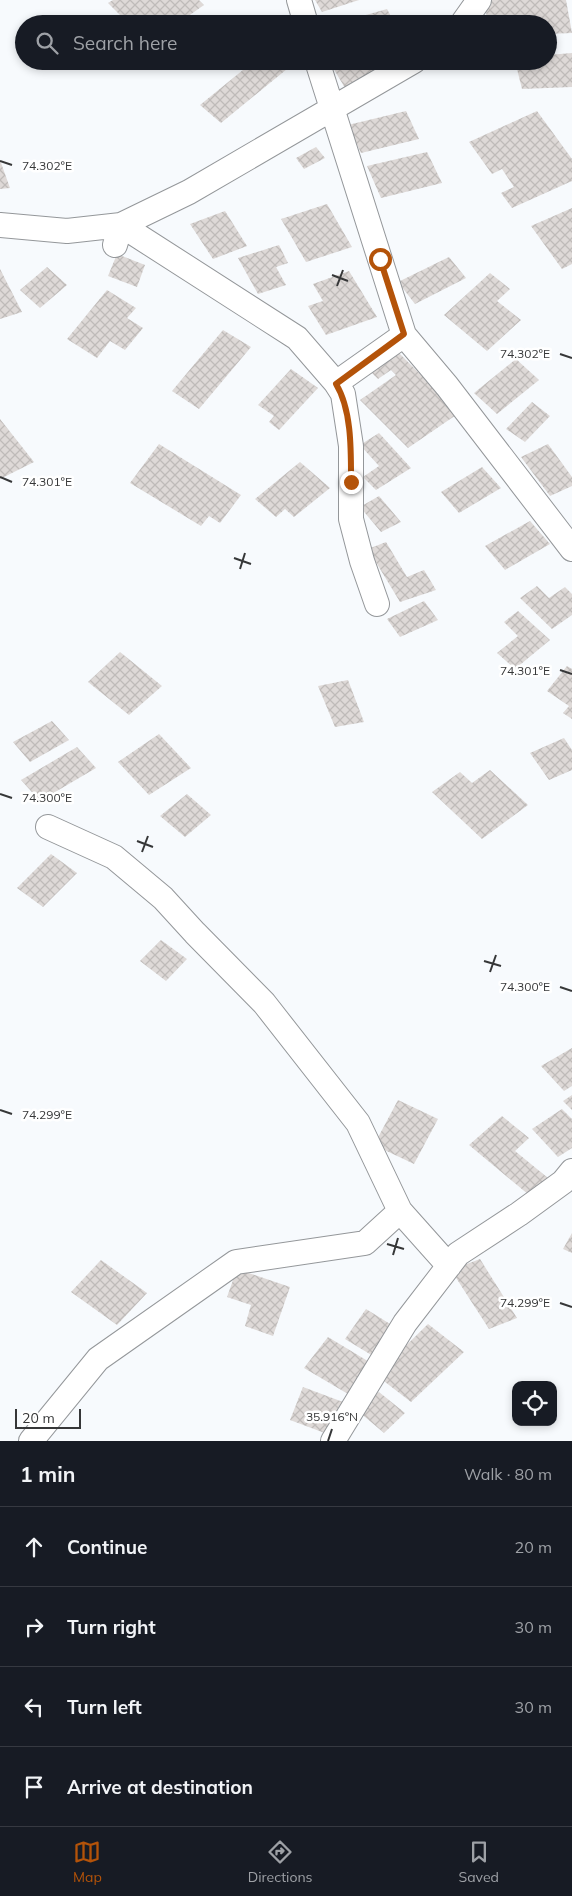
<!DOCTYPE html>
<html lang="en">
<head>
<meta charset="utf-8">
<style>
  body { margin:0; font-family:Mulish,sans-serif; background:#20242c; color:#f1f3f6 }
  .controls { position:absolute; right:15px; bottom:15px; display:grid; overflow:hidden; border-radius:10px; box-shadow:0 2px 8px #0003 }
  .controls button { width:45px; height:45px; display:grid; place-items:center; padding:0; border:0; border-bottom:1px solid #363941; background:#171b24; color:#f1f3f6; font:25px sans-serif }
  .scale { position:absolute; left:15px; bottom:12px; width:66px; box-sizing:border-box; padding-left:5px; border:2px solid #363738; border-top:0; font-size:14px; line-height:18px; white-space:nowrap; color:#363738; -webkit-text-stroke:4px #fff; paint-order:stroke }
  .stop { position:absolute; width:15px; height:15px; margin:-11px; border:4px solid #b45309; border-radius:50%; background:#fff }
  .stop.end { background:#b45309; border-color:#fff; box-shadow:0 1px 5px #0008 }
  .list { margin:0; padding:0; list-style:none }
  h2 { display:flex; justify-content:space-between; align-items:center; height:65px; margin:0; padding:0 20px; font-size:21px }
  h2 small { font-size:16px; font-weight:400; color:#9ea1a6 }
  .list li { display:grid; grid-template-columns:32px 1fr auto; gap:15px; align-items:center; box-sizing:border-box; height:80px; padding:0 20px; border-top:1px solid #363941 }
  .list b { display:block; font-size:19px; white-space:nowrap }
  .list em { font-size:16px; font-style:normal; color:#9ea1a6 }
  .icon { flex:none; width:28px; height:28px; fill:none; stroke:currentColor; stroke-width:2; stroke-linecap:round; stroke-linejoin:round }
  .map { position:relative; flex:none; width:572px; height:1441px; overflow:hidden }
  .search { position:absolute; background:#171b24; box-shadow:0 2px 8px #0003; left:15px; right:15px; top:15px; height:55px; display:flex; align-items:center; gap:12px; box-sizing:border-box; padding:0 18px; border-radius:28px; color:#9ea1a6; font-size:19px }
  .sheet { height:385px; background:#171b24 }
  nav { display:flex; justify-content:space-around; align-items:center; box-sizing:border-box; height:70px; border-top:1px solid #363941; background:#171b24; font-size:14px; color:#9ea1a6 }
  nav a { display:grid; justify-items:center; gap:2px }
  nav .on { color:#b45309 }
  .map>svg:first-child { display:block }
</style>
</head>
<body>
<div class="map">
<svg width="572" height="1441" viewBox="0 0 572 1441">
  <defs>
    <pattern id="building-cross-hatch" width="8" height="8" patternUnits="userSpaceOnUse" patternTransform="scale(1.25)"><rect width="8" height="8" fill="#ded9d7"/><path d="M0 0l8 8M0 8l8-8" fill="none" stroke="#bfbbb9"/></pattern>
  </defs>
  <rect width="100%" height="100%" fill="#f7fafd"/>
  <!-- building -->
  <path fill="url(#building-cross-hatch)" d="M113 0H199L204 5 177 24H129L108 3Z
    M315 0H359L322 12Z
    M484 0H566L572 33 548 34V24H488Z
    M387 9 395 24H363L359 17Z
    M572 53V87L522 89 515 61H548V55Z
    M254 61H278L287 69 221 123 200 105Z
    M329 61H370L379 76 345 88Z
    M406 111 419 139 361 153 348 125Z
    M537 111 572 159V181L512 208 501 193 514 187 502 169 492 174 469 142Z
    M316 147 325 158 304 169 296 158Z
    M427 152 442 183 381 198 367 166Z
    M0 160 10 188 0 189Z
    M327 204 352 247 306 262 281 219Z
    M572 208V264L562 269 531 226Z
    M225 211 247 246 213 259 190 224Z
    M279 245 288 263 276 267 286 285 258 294 238 258Z
    M117 254 145 265 137 287 108 276Z
    M449 257 466 278 415 304 398 282Z
    M47 267 67 285 40 308 20 290Z
    M0 269 22 312 0 319Z
    M349 271 377 317 326 335 308 306 323 301 313 284Z
    M490 273 510 289 497 301 521 320 487 351 444 315Z
    M107 290 136 308 127 318 143 328 125 350 110 341 97 358 67 339Z
    M223 330 251 347 199 409 172 391Z
    M398 352 459 413 408 448 360 400 396 375 391 370 378 379 370 371Z
    M516 359 539 380 497 414 474 393Z
    M291 369 318 388 279 430 269 422 274 416 258 405Z
    M532 402 550 416 525 442 506 429Z
    M0 419 34 462 0 479Z
    M379 433 411 468 376 490 363 477 379 466 360 445Z
    M159 444 241 495 220 523 209 516 201 526 130 483Z
    M548 444 572 477V486L550 496 521 457Z
    M300 462 330 488 294 517 285 509 276 517 255 499Z
    M482 467 501 488 459 513 441 492Z
    M379 496 401 522 381 532 360 507Z
    M530 521 550 544 505 570 485 546Z
    M386 542 407 577 424 570 436 590 400 602 368 549Z
    M537 586 549 598 565 587 572 594V615L552 629 520 598Z
    M424 601 438 620 400 637 387 619Z
    M518 611 550 640 515 669 497 653 518 636 504 622Z
    M120 652 162 686 129 715 88 682Z
    M567 666 572 669V719L563 713 569 706 547 691Z
    M348 680 364 722 335 727 318 686Z
    M52 721 69 740 30 762 13 742Z
    M159 734 191 768 149 795 118 762Z
    M564 738 572 750V770L549 780 530 753Z
    M77 747 96 768 40 801 21 780Z
    M490 770 528 805 482 839 432 792 460 772 472 783Z
    M187 794 211 815 185 837 160 816Z
    M51 854 77 873 43 907 17 888Z
    M161 940 187 959 166 981 140 961Z
    M572 1048V1086L564 1091 541 1066Z
    M572 1095V1110L563 1101Z
    M398 1100 438 1119 414 1164 374 1145Z
    M562 1109 572 1119V1148L558 1157 532 1129Z
    M502 1116 529 1138 515 1151 548 1178 529 1195 469 1145Z
    M572 1233V1253L563 1249Z
    M480 1259 517 1318 489 1329 451 1270Z
    M101 1260 147 1293 117 1325 71 1292Z
    M237 1269 290 1287 273 1336 245 1326 251 1305 227 1297Z
    M366 1309 395 1327 373 1356 345 1339Z
    M428 1324 464 1352 411 1402 376 1375Z
    M328 1337 371 1363 348 1394 304 1368Z
    M303 1387 343 1402 330 1435 290 1420Z
    M379 1392 405 1413 384 1433 358 1411Z"/>
  <g fill="none" stroke-linecap="round" stroke-linejoin="round">
    <!-- street casing -->
    <g stroke="#94979a" stroke-width="26">
      <path id="street" d="M299 0 306 24
        M462 24 479 0
        M317 61 404 335 447 386 572 549
        M0 225 67 231 121 225 189 192 414 61
        M115 245 121 225 297 338 336 383 343 394 351 446V519L362 561 377 604
        M336 383 404 335
        M48 827 114 857 163 898 195 933 264 1003 358 1123 400 1211 449 1266
        M31 1441 98 1359 236 1262 365 1243 400 1211
        M333 1441 405 1323 458 1254 519 1214 563 1182 572 1171"/>
    </g>
    <!-- street -->
    <use href="#street" stroke="#fff" stroke-width="24"/>
  </g>
  <g fill="none" stroke-linecap="round" stroke-linejoin="round">
    <!-- route -->
    <path stroke="#b45309" stroke-width="6" d="M351 482C351 452 352 410 336 384L404 334 380 259"/>
  </g>
  <!-- ticks -->
  <path fill="none" stroke="#363738" stroke-width="2" d="M0 161 12 165M332 275 348 281M337 286 343 270M560 354 572 358M0 477 12 482M234 558 251 564M240 569 245 553M560 670 572 674M0 794 12 798M137 841 153 847M142 852 148 836M484 961 501 966M490 972 496 955M560 987 572 991M0 1110 12 1114M387 1244 404 1249M393 1255 398 1238M560 1303 572 1307M328 1441 332 1429"/>
  <g font-size="12" text-anchor="middle" fill="#363738" stroke="#fff" stroke-width="5" stroke-linejoin="round" paint-order="stroke">
    <text x="47" y="170">74.302°E</text>
    <text x="525" y="358">74.302°E</text>
    <text x="47" y="486">74.301°E</text>
    <text x="525" y="675">74.301°E</text>
    <text x="47" y="802">74.300°E</text>
    <text x="525" y="991">74.300°E</text>
    <text x="47" y="1119">74.299°E</text>
    <text x="525" y="1307">74.299°E</text>
    <text x="332" y="1421">35.916°N</text>
  </g>
</svg>
<div class="controls">
<button><svg class="icon" aria-label="locate" viewBox="0 0 24 24"><circle cx="12" cy="12" r="6"/><path d="M12 2v4M12 18v4M2 12h4M18 12h4"/></svg></button>
</div>
<div class="scale">20 m</div>
<div class="stop" style="left:380px;top:259px"></div>
<div class="stop end" style="left:351px;top:482px"></div>
<div class="search"><svg class="icon" aria-label="search" viewBox="0 0 24 24"><circle cx="10" cy="10" r="6"/><path d="M15 15l6 6"/></svg>Search here</div>
</div>
<section class="sheet">
<h2>1 min<small>Walk · 80 m</small></h2>
<ul class="list">
<li><svg class="icon" aria-label="ahead" viewBox="0 0 24 24"><path d="M12 20V5M6 11l6-6 6 6"/></svg><div><b>Continue</b></div><em>20 m</em></li>
<li><svg class="icon" aria-label="right" viewBox="0 0 24 24"><path d="M7 20v-9h11M14 6l5 5-5 5"/></svg><div><b>Turn right</b></div><em>30 m</em></li>
<li><svg class="icon" aria-label="left" viewBox="0 0 24 24"><path d="M17 20v-9H6M10 6l-5 5 5 5"/></svg><div><b>Turn left</b></div><em>30 m</em></li>
<li><svg class="icon" aria-label="arrive" viewBox="0 0 24 24"><path d="M6 21V4h12l-3 4 3 4H6"/></svg><div><b>Arrive at destination</b></div></li>
</ul>
</section>
<nav>
<a class="on"><svg class="icon" aria-label="map" viewBox="0 0 24 24"><path d="M3 6l6-2 6 2 6-2v14l-6 2-6-2-6 2zM9 4v14M15 6v14"/></svg>Map</a>
<a><svg class="icon" aria-label="directions" viewBox="0 0 24 24"><path d="M12 3l9 9-9 9-9-9zM9 14v-3h6M13 9l2 2-2 2"/></svg>Directions</a>
<a><svg class="icon" aria-label="saved" viewBox="0 0 24 24"><path d="M7 4h10v16l-5-4-5 4z"/></svg>Saved</a>
</nav>
</body>
</html>
